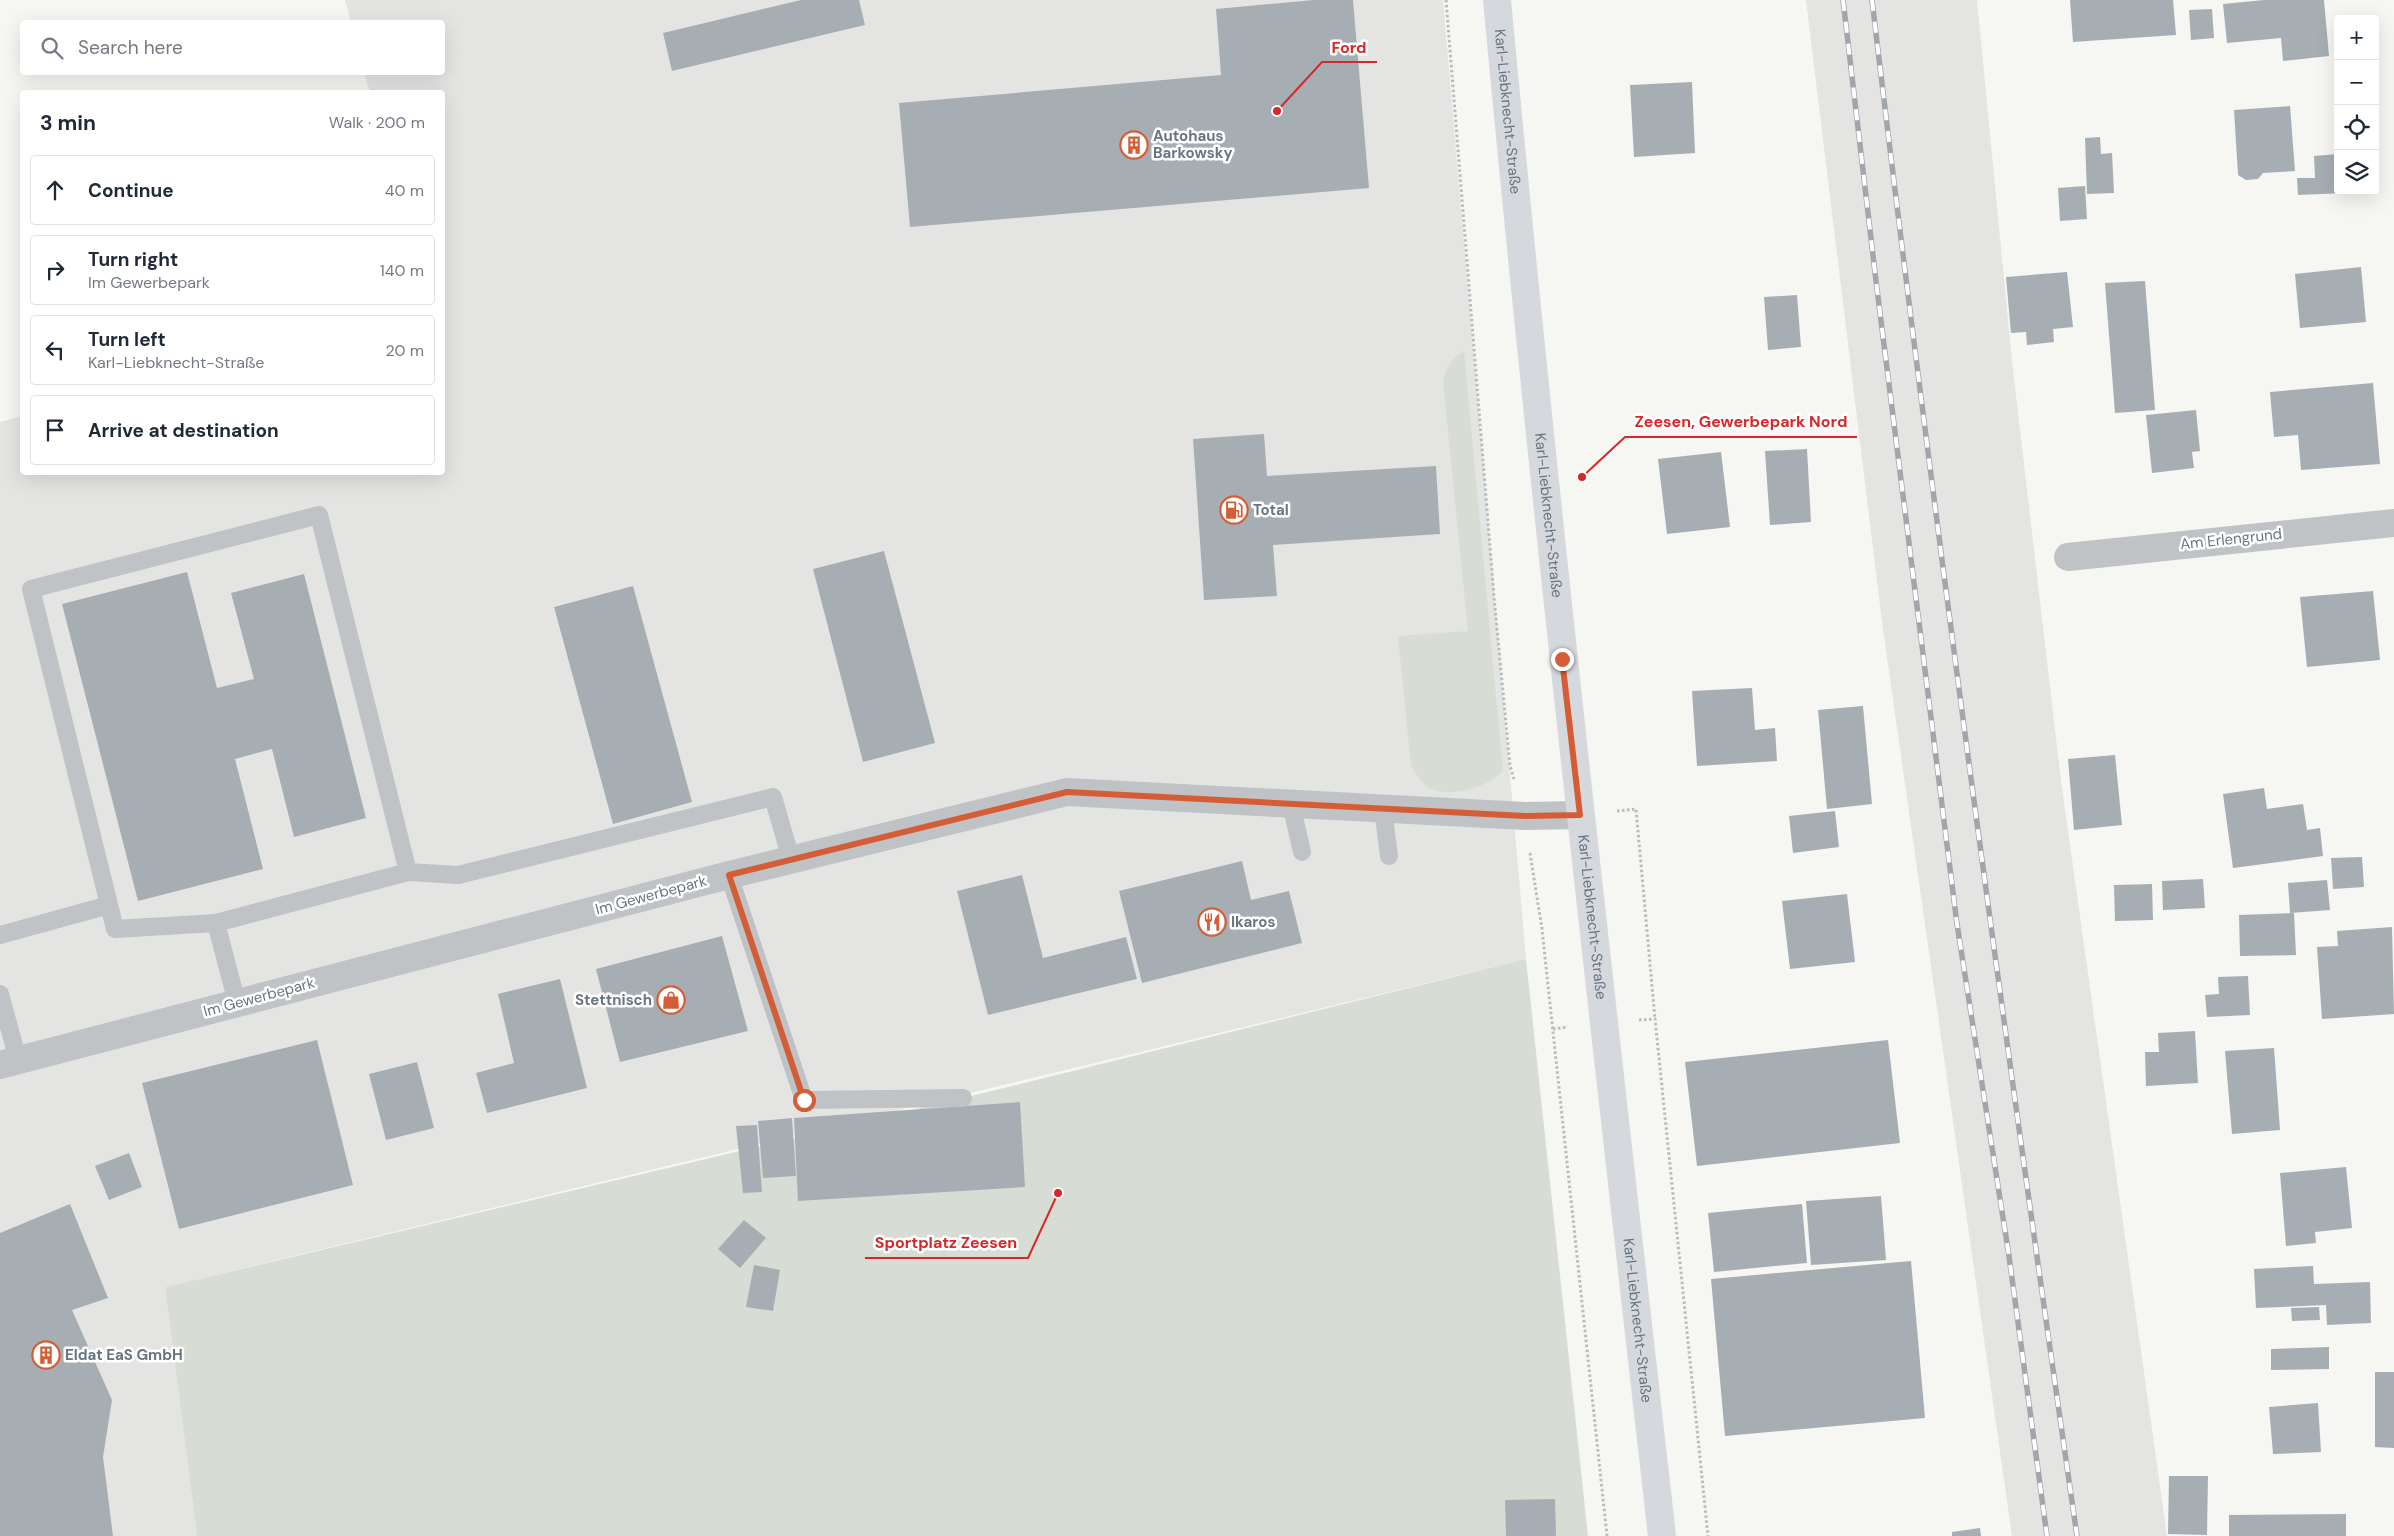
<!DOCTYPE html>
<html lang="en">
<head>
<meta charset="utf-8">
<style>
  body { margin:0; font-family:"DM Sans",sans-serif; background:#f6f6f7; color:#1f2937 }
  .controls { position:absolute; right:15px; top:15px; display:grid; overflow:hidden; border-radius:5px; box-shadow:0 5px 20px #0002 }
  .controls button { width:45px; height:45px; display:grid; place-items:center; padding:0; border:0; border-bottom:1px solid #e0e1e3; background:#fff; color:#1f2937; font:25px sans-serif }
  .stop { position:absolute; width:15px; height:15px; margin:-11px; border:4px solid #d45d35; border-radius:50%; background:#fff }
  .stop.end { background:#d45d35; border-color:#fff; box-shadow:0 1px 5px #0008 }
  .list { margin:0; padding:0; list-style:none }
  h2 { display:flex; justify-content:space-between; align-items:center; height:65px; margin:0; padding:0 20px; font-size:21px }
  h2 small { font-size:16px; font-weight:400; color:#747a83 }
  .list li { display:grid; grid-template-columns:32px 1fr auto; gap:15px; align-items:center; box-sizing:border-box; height:70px; margin:0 10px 10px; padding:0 10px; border:1px solid #e0e1e3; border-radius:5px }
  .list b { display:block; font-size:19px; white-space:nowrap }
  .list p { margin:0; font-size:16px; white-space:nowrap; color:#747a83 }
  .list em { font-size:16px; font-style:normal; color:#747a83 }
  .icon { flex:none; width:28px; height:28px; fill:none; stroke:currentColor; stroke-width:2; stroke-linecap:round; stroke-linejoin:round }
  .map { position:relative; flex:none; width:2394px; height:1536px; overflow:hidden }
  .search { position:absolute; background:#fff; box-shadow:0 5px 20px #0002; left:20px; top:20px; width:425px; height:55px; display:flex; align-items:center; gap:12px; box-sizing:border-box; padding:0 18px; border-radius:5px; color:#747a83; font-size:19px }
  .panel { position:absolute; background:#fff; box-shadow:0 5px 20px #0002; left:20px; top:90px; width:425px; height:385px; border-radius:5px }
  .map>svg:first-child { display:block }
</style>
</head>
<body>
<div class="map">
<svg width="2394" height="1536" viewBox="0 0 2394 1536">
  <rect width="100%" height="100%" fill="#f6f6f3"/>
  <!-- built -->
  <path fill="#e4e5e3" d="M345 0H1443L1526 959 165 1287 197 1536H0V422L22 416V472H442V92H370L364 73 442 72V22H351Z
    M1806 0H1977L2012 361 2061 781 2167 1536H2012L1882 622Z"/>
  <!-- green -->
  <path fill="#d7dcd4" d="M1464 351 1503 771C1486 787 1456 798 1431 789 1422 785 1417 774 1411 766L1398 636 1468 631 1443 381C1447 366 1451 358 1464 351Z
    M1526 959 1588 1536H197L165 1287 963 1098Z"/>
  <!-- building -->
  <path fill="#a7aeb3" d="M801 0H859L865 25 672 71 663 33Z
    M1314 0H1353L1369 188 910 227 899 103 1221 75 1216 9Z
    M2070 0H2173L2176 35 2073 42Z
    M2264 0H2324L2329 56 2283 61 2281 38 2227 43 2223 4Z
    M2212 9 2214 38 2191 40 2189 10Z
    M1692 82 1695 153 1634 157 1630 85Z
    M2290 106 2295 171 2263 173 2258 179 2246 180 2238 175 2234 110Z
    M2100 137 2101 154 2112 153 2114 193 2087 194 2085 138Z
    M2338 154V191L2346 193 2298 195 2297 178H2315L2314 156Z
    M2085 186 2087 219 2060 221 2058 188Z
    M2361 267 2366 322 2300 328 2295 274Z
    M2067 272 2073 327 2053 329 2054 342 2027 345 2026 332 2011 333 2006 277Z
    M2145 281 2155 410 2115 413 2105 283Z
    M1797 295 1801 347 1768 350 1764 297Z
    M2373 383 2380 464 2301 470 2298 435 2274 437 2270 392Z
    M2196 410 2200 451 2192 452 2194 468 2152 473 2146 415Z
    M1264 434 1267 476 1436 466 1440 534 1273 545 1277 596 1204 600 1193 439Z
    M1807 449 1811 522 1770 525 1765 451Z
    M1721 452 1730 527 1667 534 1658 459Z
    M884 551 935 743 863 762 813 569Z
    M187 572 217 688 254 679 231 593 304 574 366 818 294 837 272 749 235 759 263 869 138 901 62 604Z
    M633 586 692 802 613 824 554 607Z
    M2373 591 2380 660 2307 667 2300 597Z
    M1752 688 1755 730 1775 728 1777 761 1697 766 1692 691Z
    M1863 706 1872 804 1827 809 1818 710Z
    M2115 755 2122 825 2074 830 2068 759Z
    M2264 788 2267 809 2303 804 2307 830 2320 828 2323 856 2233 868 2223 794Z
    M1835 811 1839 847 1793 853 1789 816Z
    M2362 857 2364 887 2333 889 2331 858Z
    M1242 861 1251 900 1289 891 1302 943 1142 983 1119 891Z
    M1022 875 1043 958 1126 937 1137 979 988 1015 957 891Z
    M2203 879 2205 908 2163 910 2162 881Z
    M2327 880 2330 910 2290 913 2288 883Z
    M2152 884 2153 920 2115 921 2114 885Z
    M1847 894 1855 962 1790 969 1782 901Z
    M2294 913 2296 955 2240 956 2239 915Z
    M2392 927 2394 1014 2322 1019 2317 947 2338 946 2337 931Z
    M722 936 748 1031 620 1062 596 969Z
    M2248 976 2250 1015 2207 1017 2205 995 2219 994 2218 977Z
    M560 979 587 1088 487 1113 476 1073 514 1063 498 994Z
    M2195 1031 2198 1083 2146 1086 2145 1052H2159L2158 1033Z
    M317 1040 353 1185 179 1229 142 1083Z
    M1888 1040 1900 1143 1697 1166 1685 1062Z
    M2274 1048 2280 1130 2232 1134 2225 1051Z
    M417 1062 434 1128 386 1140 369 1074Z
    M1020 1102 1025 1187 798 1201 794 1118Z
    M792 1118 796 1176 763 1178 758 1121Z
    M757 1125 762 1192 743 1193 736 1126Z
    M129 1153 142 1187 109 1200 95 1166Z
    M2346 1167 2352 1228 2315 1232 2316 1243 2286 1246 2280 1173Z
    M1881 1196 1886 1260 1811 1265 1806 1201Z
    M70 1204 108 1298 72 1310 112 1400 103 1457 113 1536H0V1233Z
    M1802 1204 1807 1263 1714 1272 1708 1213Z
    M744 1220 766 1238 740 1268 718 1249Z
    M1911 1261 1925 1418 1725 1436 1711 1279Z
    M754 1265 780 1270 773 1311 746 1307Z
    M2313 1266 2314 1284 2370 1282 2371 1323 2327 1325 2326 1305 2256 1308 2254 1269Z
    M2319 1307 2320 1320 2292 1321 2291 1308Z
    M2329 1347V1369L2271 1370V1349Z
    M2375 1372H2394V1448L2375 1447Z
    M2318 1403 2321 1452 2273 1454 2269 1407Z
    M2169 1476H2208L2207 1535 2168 1534Z
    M1555 1499 1556 1536H1506L1505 1500Z
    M2346 1514V1536H2229V1515Z
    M1980 1528 1981 1536H1952V1532Z"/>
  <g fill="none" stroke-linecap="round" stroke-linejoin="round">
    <!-- path -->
    <path stroke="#b9bcbe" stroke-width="3" stroke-dasharray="2.5 2.5" stroke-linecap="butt" d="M1446 0 1494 597 1510 766 1514 779
      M1617 811 1636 809 1655 1019
      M1530 853 1542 929 1607 1536
      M1639 1020 1655 1019 1708 1536
      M1553 1029 1568 1027"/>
    <!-- lane -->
    <path stroke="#bfc3c6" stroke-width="18" d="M1291 804 1302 852
      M1383 809 1389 856
      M408 872 458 875 773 797 791 859
      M729 875 804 1100 963 1098
      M216 923 115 929 31 589 319 515 408 872 216 923 237 1003
      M0 935 109 905
      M0 994 18 1060"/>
    <!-- street -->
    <path stroke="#bfc3c6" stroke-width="28" d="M2068 557 2394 523
      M0 1065 729 875 1067 792 1525 816 1580 815"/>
    <!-- secondary -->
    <path stroke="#d5d8dc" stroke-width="28" id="s1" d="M1497 0C1545 513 1604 1024 1662 1536"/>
    <!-- rail casing -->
    <g stroke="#a1a6ab" stroke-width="5.5">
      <path id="rail" d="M1843 0 1876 281 1957 924 2009 1256 2047 1536
        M1872 0C1933 513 2003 1025 2077 1536"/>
    </g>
    <!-- rail -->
    <use href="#rail" stroke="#fff" stroke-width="4" stroke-dasharray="11" stroke-linecap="butt"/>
  </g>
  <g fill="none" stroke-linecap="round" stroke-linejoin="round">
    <!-- route -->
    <path stroke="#d45d35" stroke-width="6" d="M804 1100 729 875 1067 792 1525 816 1580 815 1562 659"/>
  </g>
  <!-- icons -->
  <defs>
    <g id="building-ring" transform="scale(1.4375)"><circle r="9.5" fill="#fff" stroke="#d45d35" stroke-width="1.5"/><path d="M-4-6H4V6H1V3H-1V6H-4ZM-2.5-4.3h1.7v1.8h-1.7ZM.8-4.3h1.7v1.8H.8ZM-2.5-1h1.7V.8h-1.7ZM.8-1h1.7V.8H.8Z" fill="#d45d35"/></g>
    <g id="fuel-ring" transform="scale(1.4375)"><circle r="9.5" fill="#fff" stroke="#d45d35" stroke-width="1.5"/><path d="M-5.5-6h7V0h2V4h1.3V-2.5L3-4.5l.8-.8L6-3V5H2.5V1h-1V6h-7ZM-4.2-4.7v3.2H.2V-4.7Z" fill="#d45d35"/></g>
    <g id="restaurant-ring" transform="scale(1.4375)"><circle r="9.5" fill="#fff" stroke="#d45d35" stroke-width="1.5"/><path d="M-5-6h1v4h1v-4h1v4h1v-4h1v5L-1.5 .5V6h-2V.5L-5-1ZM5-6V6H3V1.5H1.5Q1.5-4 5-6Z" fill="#d45d35"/></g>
    <g id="shop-ring" transform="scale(1.4375)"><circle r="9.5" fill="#fff" stroke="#d45d35" stroke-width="1.5"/><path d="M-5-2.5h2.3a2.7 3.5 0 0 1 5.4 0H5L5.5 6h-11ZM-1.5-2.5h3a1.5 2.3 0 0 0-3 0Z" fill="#d45d35"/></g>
  </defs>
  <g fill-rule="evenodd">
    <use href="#building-ring" x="1134" y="145"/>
    <use href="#fuel-ring" x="1234" y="510"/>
    <use href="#restaurant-ring" x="1212" y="922"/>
    <use href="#shop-ring" x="671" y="1000"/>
    <use href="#building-ring" x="46" y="1355"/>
  </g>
  <g text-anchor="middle" stroke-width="5" stroke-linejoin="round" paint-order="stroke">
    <!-- street labels -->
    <g font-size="15" fill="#687581" stroke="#fff">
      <text dy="5" stroke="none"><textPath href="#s1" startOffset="112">Karl-Liebknecht-Straße</textPath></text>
      <text dy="5" stroke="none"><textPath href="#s1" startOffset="518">Karl-Liebknecht-Straße</textPath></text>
      <text transform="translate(2231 539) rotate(-6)" y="5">Am Erlengrund</text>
      <text transform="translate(651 895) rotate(-15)" y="5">Im Gewerbepark</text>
      <text dy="5" stroke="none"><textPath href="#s1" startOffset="922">Karl-Liebknecht-Straße</textPath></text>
      <text transform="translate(259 997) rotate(-15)" y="5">Im Gewerbepark</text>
      <text dy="5" stroke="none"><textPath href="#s1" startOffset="1328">Karl-Liebknecht-Straße</textPath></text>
    </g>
    <!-- poi labels -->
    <g font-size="15" font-weight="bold" fill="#687581" stroke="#fff" text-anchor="start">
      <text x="1153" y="141">Autohaus<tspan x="1153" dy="17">Barkowsky</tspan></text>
      <text x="1253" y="515">Total</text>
      <text x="1231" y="927">Ikaros</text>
      <text x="652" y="1005" text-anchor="end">Stettnisch</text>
      <text x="65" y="1360">Eldat EaS GmbH</text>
    </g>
  </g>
  <!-- callouts -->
  <path fill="none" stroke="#d62828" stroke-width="2" d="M1277 111L1322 62H1377M1582 477L1625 437H1857M1058 1193L1028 1258H865"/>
  <g fill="#d62828" stroke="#fff" stroke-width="2">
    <circle cx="1277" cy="111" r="5"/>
    <circle cx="1582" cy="477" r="5"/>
    <circle cx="1058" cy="1193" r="5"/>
  </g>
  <g font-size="16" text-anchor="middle" font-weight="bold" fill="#d62828" stroke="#fff" stroke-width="5" stroke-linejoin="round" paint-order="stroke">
    <text x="1349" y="53">Ford</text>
    <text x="1741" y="427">Zeesen, Gewerbepark Nord</text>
    <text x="946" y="1248">Sportplatz Zeesen</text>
  </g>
</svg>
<div class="controls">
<button>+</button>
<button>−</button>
<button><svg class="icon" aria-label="locate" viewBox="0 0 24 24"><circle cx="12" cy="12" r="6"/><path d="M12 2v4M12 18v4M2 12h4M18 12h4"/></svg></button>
<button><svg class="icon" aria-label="layers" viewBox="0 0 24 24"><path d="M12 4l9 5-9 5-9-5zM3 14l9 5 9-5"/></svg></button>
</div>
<div class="stop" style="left:804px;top:1100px"></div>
<div class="stop end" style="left:1562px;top:659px"></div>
<div class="search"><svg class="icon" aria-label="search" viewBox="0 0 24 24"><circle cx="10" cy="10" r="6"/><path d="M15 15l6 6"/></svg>Search here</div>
<section class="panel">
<h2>3 min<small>Walk · 200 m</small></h2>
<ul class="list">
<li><svg class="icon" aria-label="ahead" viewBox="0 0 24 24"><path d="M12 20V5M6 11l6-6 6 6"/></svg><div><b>Continue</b></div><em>40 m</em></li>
<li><svg class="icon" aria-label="right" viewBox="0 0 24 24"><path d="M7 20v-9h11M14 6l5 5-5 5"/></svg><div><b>Turn right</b><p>Im Gewerbepark</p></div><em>140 m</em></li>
<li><svg class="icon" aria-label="left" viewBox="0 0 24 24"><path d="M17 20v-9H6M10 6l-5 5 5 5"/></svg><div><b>Turn left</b><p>Karl-Liebknecht-Straße</p></div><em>20 m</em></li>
<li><svg class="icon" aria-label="arrive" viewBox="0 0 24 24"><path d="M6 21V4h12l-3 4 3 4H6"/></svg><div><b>Arrive at destination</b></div></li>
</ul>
</section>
</div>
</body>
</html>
